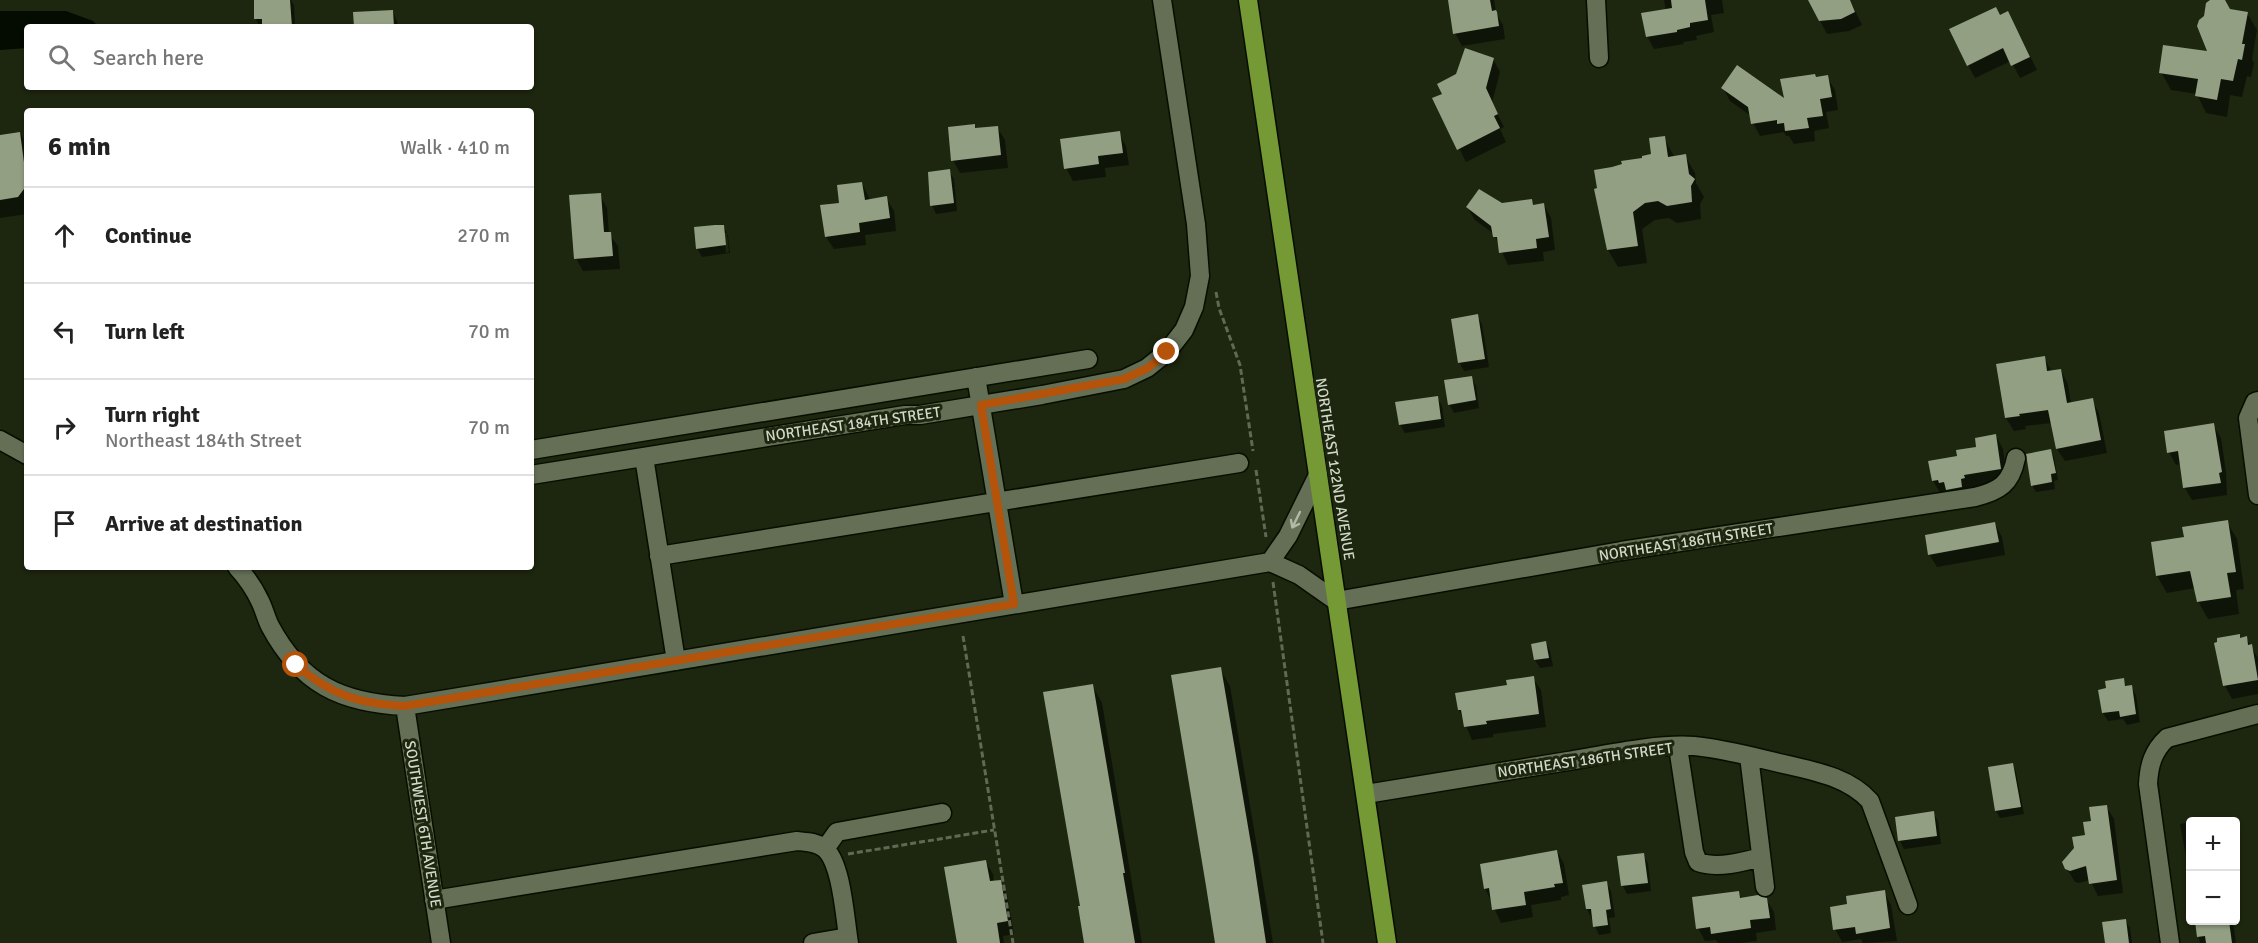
<!DOCTYPE html>
<html lang="en">
<head>
<meta charset="utf-8">
<style>
  body { margin:0; font-family:Signika,sans-serif; background:#f6f6f6; color:#222 }
  .controls { position:absolute; right:18px; bottom:18px; display:grid; overflow:hidden; border-radius:6px; box-shadow:0 2px 4px #0004 }
  .controls button { width:54px; height:54px; display:grid; place-items:center; padding:0; border:0; border-bottom:2px solid #e0e0e0; background:#fff; color:#222; font:30px sans-serif }
  .stop { position:absolute; width:18px; height:18px; margin:-14px; border:4px solid #b45309; border-radius:50%; background:#fff }
  .stop.end { background:#b45309; border-color:#fff; box-shadow:0 2px 6px #0008 }
  .list { margin:0; padding:0; list-style:none }
  h2 { display:flex; justify-content:space-between; align-items:center; height:78px; margin:0; padding:0 24px; font-size:26px }
  h2 small { font-size:20px; font-weight:400; color:#767676 }
  .list li { display:grid; grid-template-columns:39px 1fr auto; gap:18px; align-items:center; box-sizing:border-box; height:96px; padding:0 24px; border-top:2px solid #e0e0e0 }
  .list b { display:block; font-size:22px; white-space:nowrap }
  .list p { margin:0; font-size:20px; white-space:nowrap; color:#767676 }
  .list em { font-size:20px; font-style:normal; color:#767676 }
  .icon { flex:none; width:33px; height:33px; fill:none; stroke:currentColor; stroke-width:2; stroke-linecap:round; stroke-linejoin:round }
  .map { position:relative; flex:none; width:2258px; height:943px; overflow:hidden }
  .search { position:absolute; background:#fff; box-shadow:0 2px 4px #0004; left:24px; top:24px; width:510px; height:66px; display:flex; align-items:center; gap:15px; box-sizing:border-box; padding:0 21px; border-radius:6px; color:#767676; font-size:22px }
  .panel { position:absolute; background:#fff; box-shadow:0 2px 4px #0004; left:24px; top:108px; width:510px; height:462px; border-radius:6px }
  .map>svg:first-child { display:block }
</style>
</head>
<body>
<div class="map">
<svg width="2258" height="943" viewBox="0 0 2258 943">
  <rect width="100%" height="100%" fill="#1d260f"/>
  <!-- water -->
  <path fill="#040b00" d="M0 11H66L93 21 99 27H27V48L0 50Z"/>
  <!-- shadow -->
  <path fill="#0007" fill-rule="evenodd" d="M256 0H291L294 5 295 27H260L256 19Z
    M1449 0H1494L1496 13 1503 25 1505 39 1462 46 1455 33Z
    M1664 0H1722L1724 13 1711 15 1714 32 1696 36 1697 40 1683 42 1684 44 1654 49 1647 36 1666 11Z
    M1809 0H1850L1862 25 1849 31 1827 34Z
    M2213 0H2221L2229 10 2247 13 2257 30 2252 59 2254 63 2251 77 2247 76 2242 97 2230 95 2227 117 2206 113 2197 94 2171 90 2161 72 2209 53 2205 17Z
    M393 11 399 27H356Z
    M2000 16 2015 26 2037 70 2020 78 2011 61 1975 78 1968 65Z
    M1493 59 1500 72 1492 103 1504 127 1500 129 1506 142 1466 162 1434 99Z
    M1827 77 1835 90 1838 110 1826 112 1829 128 1814 131 1815 141 1794 144 1789 136H1786L1784 132 1760 136 1753 123 1751 116 1730 101 1723 88 1786 102 1817 79Z
    M974 126 976 130 997 127 1005 140 1008 168 960 173 953 160Z
    M20 133 27 146V214L0 218V136Z
    M1119 133 1126 146 1129 165 1105 168 1106 177 1073 181 1066 168Z
    M1664 138 1675 158 1685 156 1695 173 1696 183 1704 197 1700 204 1701 219 1677 223 1669 218 1655 220 1642 229 1647 263 1618 267 1608 250 1613 169 1653 156Z
    M949 171 954 179 957 211 936 214 932 205Z
    M862 183 870 200 886 198 894 211 896 231 865 235 866 245 834 249 826 237 841 204Z
    M600 195 607 208 609 234 618 246 620 269 583 271 576 258Z
    M1531 201 1534 206 1544 205 1551 218 1555 250 1543 252 1544 261 1508 265 1494 234 1475 220 1467 207Z
    M724 227 728 235 730 253 702 257 697 248ZM724 233H727L729 252 726 253Z
    M1477 316 1482 324 1489 367 1464 371 1459 362Z
    M2044 358 2051 370 2061 371 2068 384 2071 404 2092 400 2099 413 2107 453 2065 461 2057 449 2052 423 2025 426 2026 429 2014 431 2006 418 1998 365Z
    M1471 377 1476 386 1479 408 1454 413 1449 404Z
    M1437 397 1442 406 1445 427 1405 433 1400 425 1397 403Z
    M2213 425 2221 438 2226 472 2227 495 2192 500 2185 488 2181 464 2176 465 2169 452Z
    M1996 436 2003 449 2007 482 1971 488V491L1941 494 1933 481 1930 462 1958 458Z
    M2050 450 2054 457 2058 480 2054 481 2055 489 2036 492 2032 485Z
    M2227 522 2237 539 2244 589 2236 590 2239 614 2208 619 2198 601 2195 588 2167 593 2157 576 2186 538Z
    M1995 524 2002 537 2005 555 1937 567 1929 554Z
    M2239 635 2241 639 2246 638 2258 658V694L2232 699 2225 686Z
    M1546 643 1550 651 1553 666 1540 668 1535 660Z
    M1220 669 1230 686 1273 943H1217Z
    M1533 678 1541 690 1546 727 1493 734V737L1472 740 1459 710Z
    M2123 680 2127 688 2131 687 2136 695 2140 722 2127 725 2123 719 2108 721 2103 713 2108 689Z
    M1092 685 1102 703 1142 943H1085Z
    M2012 764 2016 772 2024 814 2000 818 1996 811Z
    M2106 806 2114 819 2123 893 2098 896 2090 880 2078 883 2075 882 2067 869 2093 822Z
    M1933 813 1938 821 1941 844 1904 849 1900 841Z
    M2190 822V872L2188 867 2180 824Z
    M1557 851 1564 864 1569 895 1561 897V900L1531 905 1533 917 1501 923 1485 888Z
    M1643 855 1648 863 1651 891 1627 894 1623 886Z
    M985 861 993 874 994 882 1000 881 1007 894 1014 934 1003 936 1004 943H958Z
    M1606 883 1611 891 1615 917 1609 918 1611 933 1599 935 1587 909Z
    M1884 892 1891 905 1897 941 1863 943 1861 939 1842 942 1835 929 1849 905Z
    M1738 893 1742 899H1766L1774 912 1776 930 1756 933 1757 941 1740 943H1718L1716 940 1705 941 1698 928Z
    M2125 920 2130 928 2132 943H2107Z
    M2204 920H2230L2234 928 2236 943H2200L2196 922Z"/>
  <!-- building -->
  <path fill="#939f83" d="M254 0H290L292 27H262V19H254Z
    M1448 0H1490L1492 11 1496 10 1497 12 1499 26 1453 34Z
    M1671 0H1705L1708 20 1690 23V27L1677 30V32L1646 37 1641 13 1672 8Z
    M1808 0H1850L1855 12 1841 19 1819 21Z
    M2210 0H2225L2230 9 2248 12 2242 44H2245L2242 60 2238 59 2233 81 2221 79 2217 100 2195 96 2198 79 2159 73 2163 45 2207 51 2197 26 2199 20 2204 16 2206 3Z
    M1996 7 2000 15 2008 11 2030 57 2011 66 2003 48 1967 66 1949 29Z
    M393 10 394 27H354L353 12Z
    M1465 48 1494 58 1486 88 1498 114 1494 116 1500 128 1457 150 1432 98 1442 94 1437 84 1456 74Z
    M1737 65 1784 98 1780 79 1815 74 1816 77 1828 75 1832 97 1820 99 1823 116 1807 118 1809 128 1785 131 1784 123 1777 124V120L1751 124 1748 107 1721 88Z
    M975 124V128L998 126 1001 155 951 161 948 127Z
    M1120 131 1123 153 1098 156 1099 164 1064 169 1060 139Z
    M20 132 27 185 18 197 0 200V135Z
    M1665 136 1668 157 1686 154 1689 174 1695 179 1691 186 1692 202 1667 206 1658 201 1645 203 1633 212 1638 246 1607 250 1594 189 1597 188 1594 170 1612 167 1622 164 1621 161 1642 158V156L1651 154 1649 138Z
    M950 169 954 203 930 206 928 172Z
    M862 182 865 200 887 196 890 218 859 223 860 232 825 237 820 205 839 203 837 185Z
    M1479 189 1502 203 1532 199 1533 205 1544 203 1549 237 1536 239 1537 248 1499 253 1497 237H1493L1491 226 1466 207Z
    M601 193 604 232H611L613 256 574 259 569 195Z
    M715 225H724L726 245 696 249 694 227Z
    M1478 314 1485 359 1458 363 1451 319Z
    M2045 356 2047 371 2061 369 2067 403 2093 398 2101 440 2056 449 2048 410 2019 414 2020 416 2005 418 1996 364Z
    M1472 376 1476 400 1448 405 1444 380Z
    M1438 396 1441 419 1399 425 1395 402Z
    M2214 423 2222 472 2219 473 2221 483 2183 488 2178 451 2167 453 2164 431Z
    M1996 434 2001 469 1964 475 1965 478 1961 479 1962 487 1946 490 1944 482 1939 483 1938 480 1932 481 1928 461 1957 456 1956 450 1976 447 1975 438Z
    M2051 449 2056 473 2051 474 2052 482 2031 486 2026 454Z
    M2228 520 2236 572 2227 573 2231 597 2197 602 2190 571 2156 576 2151 542 2184 537 2182 527Z
    M1995 522 1999 542 1928 555 1925 535Z
    M2240 634V638L2247 636 2248 645 2252 644 2258 680 2223 686 2214 643 2217 642V638Z
    M1546 641 1549 658 1534 660 1531 644Z
    M1221 667 1253 856 1266 943H1215L1206 886 1171 675Z
    M1534 676 1539 714 1486 721 1487 724 1464 727 1461 710H1458L1455 693 1507 685 1506 680Z
    M2124 678 2125 686 2132 685 2136 714 2120 717 2119 711 2102 713 2098 690 2106 688 2105 681Z
    M1093 684 1125 873H1123L1135 943H1084L1078 906H1080L1043 692Z
    M2013 763 2021 807 1995 811 1988 767Z
    M2107 805 2117 880 2089 884 2086 866 2070 871 2065 869 2062 862 2074 848 2072 837 2085 835 2083 822 2091 821 2089 807Z
    M1934 811 1937 836 1898 841 1895 817Z
    M1557 850 1563 883 1554 884 1555 887 1524 892 1526 905 1492 910 1489 888 1484 889 1480 864Z
    M1644 853 1648 883 1621 886 1617 856Z
    M986 860 990 881 1001 880 1008 921 997 923 1000 943H957L944 867Z
    M1607 881 1611 909 1606 910 1608 925 1593 927 1591 909H1586L1582 885Z
    M1885 890 1890 928 1856 934 1855 927 1833 930 1830 907 1847 904 1846 896Z
    M1739 891 1740 898 1758 895 1767 898 1770 918 1750 920 1751 928 1711 934 1710 927 1696 929 1692 897Z
    M2126 919 2129 943H2105L2102 922Z
    M2195 921H2229L2232 943H2206L2205 936 2197 937Z"/>
  <g fill="none" stroke-linecap="round" stroke-linejoin="round">
    <!-- minor casing -->
    <g stroke="#070e00" stroke-width="21">
      <path id="minor" d="M1596 0 1599 58
        M976 377 1014 604
        M2258 401 2255 402 2248 418 2258 495
        M0 440 27 455
        M531 450 1088 359
        M644 457 676 661
        M531 475 905 415H920L1042 395 1124 379 1147 368 1167 352 1184 330 1194 307 1200 276 1196 224 1162 0
        M659 556 1239 463
        M1270 562 1288 536 1318 475
        M237 567C246 577 254 588 260 601 264 609 266 618 270 626 301 684 341 703 405 706L1270 562 1299 575 1336 601 1621 551 1975 497C1999 491 2011 484 2016 458
        M405 706 441 943
        M1678 747 1694 852 1698 862C1717 869 1743 862 1761 857
        M1749 756 1765 887
        M1366 794C1433 783 1500 772 1568 761 1604 755 1658 743 1694 746 1726 749 1757 758 1788 765 1818 772 1849 778 1870 801L1908 905
        M825 849 837 832 942 813
        M434 900 797 841C807 842 816 842 824 848 842 862 845 920 849 943
        M813 943 848 937
        M2170 943 2148 784C2149 765 2153 751 2167 738L2258 714"/>
    </g>
    <!-- highway casing -->
    <g stroke="#070e00" stroke-width="21">
      <path id="highway" d="M1248 0 1387 943"/>
    </g>
    <!-- path -->
    <path stroke="#616955" stroke-width="3" stroke-dasharray="6 3" stroke-linecap="butt" d="M1216 292 1219 308 1240 365 1253 451
      M1256 470 1266 537
      M1273 582 1323 943
      M963 636 1013 943
      M848 854 994 830"/>
    <!-- minor -->
    <use href="#minor" stroke="#646f55" stroke-width="18"/>
    <!-- highway -->
    <use href="#highway" stroke="#759935" stroke-width="18"/>
  </g>
  <!-- one-way arrows -->
  <defs><path id="oneway-shaft" d="M-6 0H5M1.5-3L5.5 0L1.5 3" fill="none" stroke-width="1.6" stroke-linecap="round" stroke-linejoin="round" transform="scale(1.5)"/></defs>
  <use stroke="#b1b9a7" href="#oneway-shaft" transform="translate(1296 520) rotate(116)"/>
  <g fill="none" stroke-linecap="round" stroke-linejoin="round">
    <!-- route -->
    <path stroke="#b45309" stroke-width="8" d="M296 665C331 695 359 704 405 706L1014 604 981 405 1124 379 1148 368 1167 352"/>
  </g>
  <g text-anchor="middle" stroke-width="6" stroke-linejoin="round" paint-order="stroke">
    <!-- street labels -->
    <g font-size="15" fill="#d2d9ca" stroke="#1d260f">
      <text transform="translate(853 424) rotate(-8)" y="5">NORTHEAST 184TH STREET</text>
      <text transform="translate(1335 469) rotate(81)" y="5">NORTHEAST 122ND AVENUE</text>
      <text transform="translate(1686 542) rotate(-9)" y="5">NORTHEAST 186TH STREET</text>
      <text transform="translate(1585 760) rotate(-8)" y="5">NORTHEAST 186TH STREET</text>
      <text transform="translate(423 824) rotate(81)" y="5">SOUTHWEST 6TH AVENUE</text>
    </g>
  </g>
</svg>
<div class="controls">
<button>+</button>
<button>−</button>
</div>
<div class="stop" style="left:296px;top:665px"></div>
<div class="stop end" style="left:1167px;top:352px"></div>
<div class="search"><svg class="icon" aria-label="search" viewBox="0 0 24 24"><circle cx="10" cy="10" r="6"/><path d="M15 15l6 6"/></svg>Search here</div>
<section class="panel">
<h2>6 min<small>Walk · 410 m</small></h2>
<ul class="list">
<li><svg class="icon" aria-label="ahead" viewBox="0 0 24 24"><path d="M12 20V5M6 11l6-6 6 6"/></svg><div><b>Continue</b></div><em>270 m</em></li>
<li><svg class="icon" aria-label="left" viewBox="0 0 24 24"><path d="M17 20v-9H6M10 6l-5 5 5 5"/></svg><div><b>Turn left</b></div><em>70 m</em></li>
<li><svg class="icon" aria-label="right" viewBox="0 0 24 24"><path d="M7 20v-9h11M14 6l5 5-5 5"/></svg><div><b>Turn right</b><p>Northeast 184th Street</p></div><em>70 m</em></li>
<li><svg class="icon" aria-label="arrive" viewBox="0 0 24 24"><path d="M6 21V4h12l-3 4 3 4H6"/></svg><div><b>Arrive at destination</b></div></li>
</ul>
</section>
</div>
</body>
</html>
